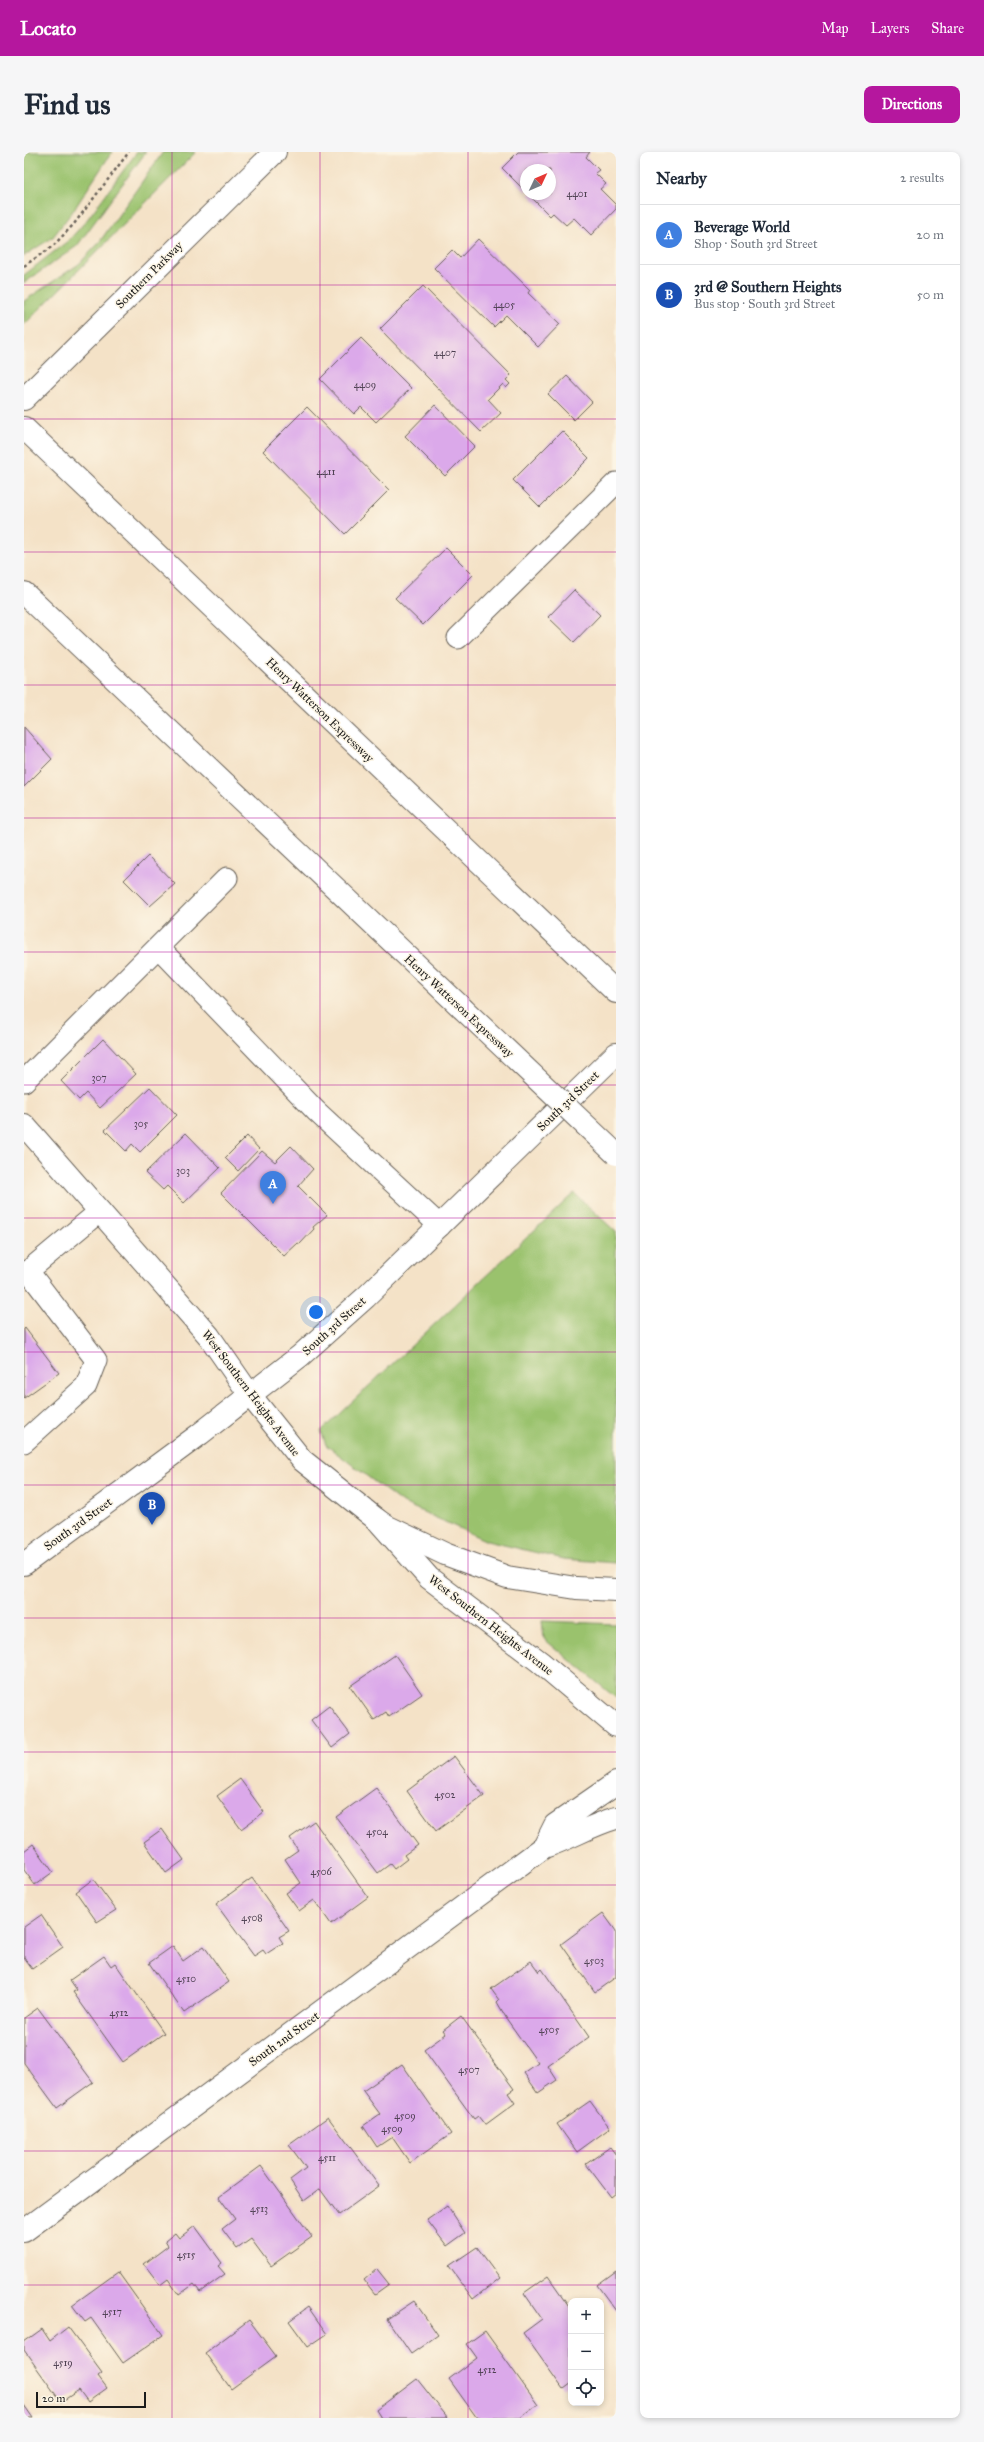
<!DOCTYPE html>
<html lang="en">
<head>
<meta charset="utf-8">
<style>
  body { margin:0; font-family:"IM FELL Great Primer",serif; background:#f6f6f7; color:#1f2937 }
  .controls { position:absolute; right:12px; bottom:12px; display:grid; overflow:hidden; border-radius:8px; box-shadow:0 2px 6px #0003 }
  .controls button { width:36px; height:36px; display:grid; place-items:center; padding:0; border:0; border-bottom:1px solid #e0e1e3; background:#fff; color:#1f2937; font:20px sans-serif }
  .compass { position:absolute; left:496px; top:12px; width:36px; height:36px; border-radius:50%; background:#fff; box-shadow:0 2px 6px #0003; rotate:46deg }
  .scale { position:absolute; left:12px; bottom:10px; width:110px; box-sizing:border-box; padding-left:4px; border:2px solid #1c1c1c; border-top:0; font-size:11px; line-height:14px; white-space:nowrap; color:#1c1c1c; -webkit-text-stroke:3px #fcf5e5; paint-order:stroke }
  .you { position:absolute; left:292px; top:1160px; width:14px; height:14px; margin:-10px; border:3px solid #fff; border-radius:50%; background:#1a73e8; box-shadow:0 0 0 6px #1a73e833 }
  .badge { display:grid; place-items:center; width:26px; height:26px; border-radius:50%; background:#b5179e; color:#fff; font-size:13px; font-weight:700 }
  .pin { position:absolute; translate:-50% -33px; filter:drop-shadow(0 1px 2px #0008) }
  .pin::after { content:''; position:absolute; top:21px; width:14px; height:12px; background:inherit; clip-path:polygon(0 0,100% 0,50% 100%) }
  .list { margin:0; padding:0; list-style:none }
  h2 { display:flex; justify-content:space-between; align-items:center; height:52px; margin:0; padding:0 16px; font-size:17px }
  h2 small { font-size:13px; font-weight:400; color:#747a83 }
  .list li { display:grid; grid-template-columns:26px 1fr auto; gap:12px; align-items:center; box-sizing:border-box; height:60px; padding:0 16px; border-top:1px solid #e0e1e3 }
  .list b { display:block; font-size:15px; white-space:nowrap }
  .list p { margin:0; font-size:13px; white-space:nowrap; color:#747a83 }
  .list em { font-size:13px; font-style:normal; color:#747a83 }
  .icon { flex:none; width:22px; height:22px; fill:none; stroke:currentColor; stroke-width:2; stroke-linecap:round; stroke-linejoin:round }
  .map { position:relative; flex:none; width:592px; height:2266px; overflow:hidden; border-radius:8px }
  header { display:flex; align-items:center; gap:24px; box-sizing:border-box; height:56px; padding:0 20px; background:#b5179e; color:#fff }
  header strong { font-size:19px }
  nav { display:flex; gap:22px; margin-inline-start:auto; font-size:14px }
  .intro { display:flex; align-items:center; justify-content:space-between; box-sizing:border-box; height:96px; padding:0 24px }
  h1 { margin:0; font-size:28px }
  .button { padding:10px 18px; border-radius:8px; background:#b5179e; color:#fff; font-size:14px; font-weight:700 }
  main { display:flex; gap:24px; padding:0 24px }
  aside { flex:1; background:#fff; border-radius:8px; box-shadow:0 2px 6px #0003 }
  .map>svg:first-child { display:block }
</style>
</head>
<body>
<header>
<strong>Locato</strong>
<nav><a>Map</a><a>Layers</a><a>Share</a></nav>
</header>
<div class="intro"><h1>Find us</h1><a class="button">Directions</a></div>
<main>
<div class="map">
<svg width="592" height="2266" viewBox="0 0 592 2266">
  <rect width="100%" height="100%" fill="#fcf5e5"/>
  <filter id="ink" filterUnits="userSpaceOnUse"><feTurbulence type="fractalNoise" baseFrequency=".025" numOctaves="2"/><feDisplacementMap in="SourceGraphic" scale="8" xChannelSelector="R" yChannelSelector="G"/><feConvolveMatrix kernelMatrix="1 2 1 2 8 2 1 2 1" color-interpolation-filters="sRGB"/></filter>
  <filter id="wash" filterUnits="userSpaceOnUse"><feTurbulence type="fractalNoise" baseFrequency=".012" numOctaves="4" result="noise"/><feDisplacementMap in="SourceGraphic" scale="16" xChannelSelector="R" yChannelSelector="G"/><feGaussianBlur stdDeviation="0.9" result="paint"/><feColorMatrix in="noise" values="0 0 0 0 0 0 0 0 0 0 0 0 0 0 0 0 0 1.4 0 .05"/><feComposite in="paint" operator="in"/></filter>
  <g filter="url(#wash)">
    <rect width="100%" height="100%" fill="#f4e2c7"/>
    <!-- green -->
    <path fill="#9ac26d" stroke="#5b6f44" d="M0 0H88L51 56 29 85 0 104Z
      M113 0H122L53 94 0 131V123L45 88 62 69Z
      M139 0H172L0 173V149L55 112 74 92Z
      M550 1041 592 1080V1411L539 1407 463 1389 377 1350 302 1293 297 1279Z
      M518 1469 592 1472V1546L520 1487Z"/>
    <g id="blocks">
      <!-- building -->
      <path fill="#dba9ea" d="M494 0H566L562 5 575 18 571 21 582 32 576 37 592 53V57L567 83 550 66 542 73 529 61 526 64 504 42H526V18H502V40L478 16Z
        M454 87 506 138 504 141 536 172 514 195 482 163 470 175 410 116 428 98 436 106Z
        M399 134 487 223 482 228 486 232 482 236 479 232 464 247 477 261 457 280 356 177Z
        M337 186 387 236 352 270 337 255 330 262 296 227Z
        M543 224 568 250 550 268 524 242Z
        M411 253 451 294 421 324 381 284Z
        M283 255 365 338 321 382 239 299Z
        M538 279 565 306 516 355 489 328Z
        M422 396 449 423 399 473 371 446Z
        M550 438 576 463 550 490 524 465Z
        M0 575 28 607 0 635Z
        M124 704 151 732 126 754 100 728Z
        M79 887 112 922 76 956 62 941 55 948 37 929Z
        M126 935 153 963 116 1000 108 992 102 999 81 978Z
        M162 981 196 1016 160 1051 143 1034 139 1038 121 1021Z
        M223 984 235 997 214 1019 201 1006Z
        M267 994 289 1017 274 1034 303 1063 289 1075 290 1077 276 1092 274 1091 260 1104 197 1041 238 999 251 1010Z
        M1 1176 35 1221 0 1246V1177Z
        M371 1503 398 1542 365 1565 362 1560 350 1568 326 1534Z
        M305 1554 326 1582 308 1596 287 1568Z
        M430 1604 460 1644 412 1679 383 1639Z
        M216 1627 240 1660 217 1677 193 1644Z
        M352 1636 394 1693 380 1703 383 1707 370 1717 366 1712 354 1721 312 1665Z
        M290 1669 344 1745 307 1772 290 1748 275 1759 262 1741 277 1731 261 1707 274 1698 266 1686Z
        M138 1677 160 1708 142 1721 120 1690Z
        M9 1692 29 1720 11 1733 0 1718V1699Z
        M228 1726 265 1779 255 1785 259 1791 242 1802 239 1798 230 1804 192 1752Z
        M69 1727 92 1758 73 1770 52 1740Z
        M579 1761 592 1779V1825L571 1840 537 1792Z
        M17 1763 39 1795 8 1817 0 1806V1775Z
        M149 1794 159 1809 180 1794 205 1830 160 1861 125 1811Z
        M80 1804 87 1814 91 1811 140 1881 99 1910 49 1840 53 1838 46 1828Z
        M507 1809 515 1820 518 1817 565 1885 524 1914 533 1928 514 1941 500 1921 514 1911 484 1869 473 1850 475 1848 467 1837Z
        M14 1856 69 1930 33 1956 0 1911V1866Z
        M437 1864 490 1937 484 1941 491 1951 461 1973 454 1964 450 1967 400 1898 422 1882 419 1878Z
        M378 1912 427 1982 386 2011 368 1985 353 1995 339 1974 356 1962 339 1939Z
        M566 1949 586 1976 553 2000 533 1972Z
        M304 1965 355 2034 315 2063 296 2037 280 2049 266 2028 282 2016 265 1993Z
        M586 1995 592 2003V2041L587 2045 562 2012Z
        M237 2014 288 2085 247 2114 227 2087 213 2097 198 2077 211 2067 195 2045Z
        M423 2054 441 2081 423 2094 403 2068Z
        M171 2074 198 2111 194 2114 201 2122 176 2140 170 2132 155 2143 144 2127 136 2133 120 2112 144 2094 141 2089 151 2081 155 2086Z
        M453 2095 476 2126 449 2147 425 2114Z
        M353 2117 365 2132 351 2142 340 2128Z
        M592 2119V2159L573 2133Z
        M94 2120 139 2183 99 2211 67 2166 61 2170 48 2153Z
        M524 2124 547 2157V2231L539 2237 499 2181 518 2167 500 2141Z
        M390 2149 414 2183 387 2202 363 2167Z
        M284 2155 303 2182 284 2195 265 2169Z
        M225 2168 252 2204 207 2237 181 2201Z
        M44 2175 78 2221 74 2224 83 2236 64 2250 55 2238 37 2250 0 2198V2190L18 2177 26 2189Z
        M461 2179 514 2253 496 2266H453L425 2227 453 2206 443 2192Z
        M393 2227 424 2266H357L352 2258Z
        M0 2253 9 2266H0Z"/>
    </g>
  </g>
  <g filter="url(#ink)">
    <use href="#blocks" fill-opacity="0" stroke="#686158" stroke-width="1"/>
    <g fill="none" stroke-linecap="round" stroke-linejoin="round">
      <!-- service casing -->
      <g stroke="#686158" stroke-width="23">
        <path id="service" d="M434 486 592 331
          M134 795 292 959 416 1074
          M0 929 203 726
          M0 1290 62 1234 72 1208 4 1119 76 1059"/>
      </g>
      <!-- minor casing -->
      <g stroke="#686158" stroke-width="24">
        <path id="minor" d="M356 1371 405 1426 516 1510 592 1574
          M520 1695 531 1673 592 1631
          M0 2079 520 1695C545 1687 567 1673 592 1666"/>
      </g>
      <!-- secondary casing -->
      <g stroke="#686158" stroke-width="24">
        <path id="secondary" d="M0 1412 176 1282 276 1204 342 1145 592 902"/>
      </g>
      <!-- primary casing -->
      <g stroke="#686158" stroke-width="24">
        <path id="primary" d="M0 247 251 0
          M0 973 185 1184 226 1243 278 1308 352 1367"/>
      </g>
      <!-- motorway casing -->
      <g stroke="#686158" stroke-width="24">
        <path id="motorway" d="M0 276 592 840
          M0 441 438 856
          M352 1367 362 1374 421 1402 483 1425 552 1436 592 1438"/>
      </g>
      <!-- path -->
      <path stroke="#686158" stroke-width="2.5" stroke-dasharray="3 3" stroke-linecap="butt" d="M0 114 29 94 50 72 105 0"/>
      <!-- service -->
      <use href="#service" stroke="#fff" stroke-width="21"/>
      <!-- minor -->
      <use href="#minor" stroke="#fff" stroke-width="22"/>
      <!-- secondary -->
      <use href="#secondary" stroke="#fff" stroke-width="22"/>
      <!-- primary -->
      <use href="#primary" stroke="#fff" stroke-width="22"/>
      <!-- motorway -->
      <use href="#motorway" stroke="#fff" stroke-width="22"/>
      <!-- motorway-bridge casing -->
      <g stroke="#686158" stroke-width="24" stroke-linecap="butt">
        <path id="motorway-bridge" d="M438 856 592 1002"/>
      </g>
      <!-- motorway-bridge -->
      <use href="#motorway-bridge" stroke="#fff" stroke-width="22"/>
    </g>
  </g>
  <!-- grid -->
  <path fill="none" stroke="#b5179e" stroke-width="1" stroke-opacity="0.55" d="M148 0V2266M296 0V2266M444 0V2266M0 133H592M0 267H592M0 400H592M0 533H592M0 666H592M0 800H592M0 933H592M0 1066H592M0 1200H592M0 1333H592M0 1466H592M0 1600H592M0 1733H592M0 1866H592M0 1999H592M0 2133H592"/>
  <g text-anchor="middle" stroke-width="3" stroke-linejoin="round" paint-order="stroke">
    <!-- number labels -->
    <g font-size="10" fill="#4c3f50">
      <text x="553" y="45">4401</text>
      <text x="480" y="156">4405</text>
      <text x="421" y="204">4407</text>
      <text x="341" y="236">4409</text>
      <text x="302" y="323">4411</text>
      <text x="75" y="929">307</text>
      <text x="117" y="975">305</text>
      <text x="159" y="1022">303</text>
      <text x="421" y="1646">4502</text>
      <text x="353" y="1683">4504</text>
      <text x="297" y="1723">4506</text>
      <text x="228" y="1769">4508</text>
      <text x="570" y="1812">4503</text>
      <text x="162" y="1830">4510</text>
      <text x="95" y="1864">4512</text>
      <text x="525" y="1881">4505</text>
      <text x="445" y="1921">4507</text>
      <text x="381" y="1967">4509</text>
      <text x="368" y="1980">4509</text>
      <text x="303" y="2009">4511</text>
      <text x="235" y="2060">4513</text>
      <text x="162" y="2106">4515</text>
      <text x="88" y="2163">4517</text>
      <text x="39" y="2214">4519</text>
      <text x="463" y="2221">4512</text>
    </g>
    <!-- street labels -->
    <g font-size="12" fill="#1c1c1c" stroke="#fcf5e5">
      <text transform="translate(125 123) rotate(-45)" y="4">Southern Parkway</text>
      <text transform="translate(296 558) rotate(44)" y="4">Henry Watterson Expressway</text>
      <text transform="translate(435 854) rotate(43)" y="4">Henry Watterson Expressway</text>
      <text transform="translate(544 949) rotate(-44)" y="4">South 3rd Street</text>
      <text transform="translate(310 1174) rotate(-42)" y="4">South 3rd Street</text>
      <text transform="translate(227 1241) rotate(53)" y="4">West Southern Heights Avenue</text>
      <text transform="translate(54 1372) rotate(-36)" y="4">South 3rd Street</text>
      <text transform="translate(467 1473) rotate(38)" y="4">West Southern Heights Avenue</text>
      <text transform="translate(260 1887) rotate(-36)" y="4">South 2nd Street</text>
    </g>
  </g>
</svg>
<div class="controls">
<button>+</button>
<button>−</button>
<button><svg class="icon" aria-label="locate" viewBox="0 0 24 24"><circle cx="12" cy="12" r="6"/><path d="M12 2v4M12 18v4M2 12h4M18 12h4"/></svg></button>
</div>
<svg class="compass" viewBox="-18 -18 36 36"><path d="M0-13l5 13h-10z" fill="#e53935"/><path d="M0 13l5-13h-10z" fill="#747a83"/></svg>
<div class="scale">20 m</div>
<div class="you"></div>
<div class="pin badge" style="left:249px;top:1052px;background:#3f7fe0">A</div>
<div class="pin badge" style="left:128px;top:1373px;background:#1a4fb4">B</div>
</div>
<aside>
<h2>Nearby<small>2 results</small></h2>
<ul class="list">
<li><span class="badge" style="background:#3f7fe0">A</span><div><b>Beverage World</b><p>Shop · South 3rd Street</p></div><em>20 m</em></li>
<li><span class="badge" style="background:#1a4fb4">B</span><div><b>3rd @ Southern Heights</b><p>Bus stop · South 3rd Street</p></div><em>50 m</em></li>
</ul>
</aside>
</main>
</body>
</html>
